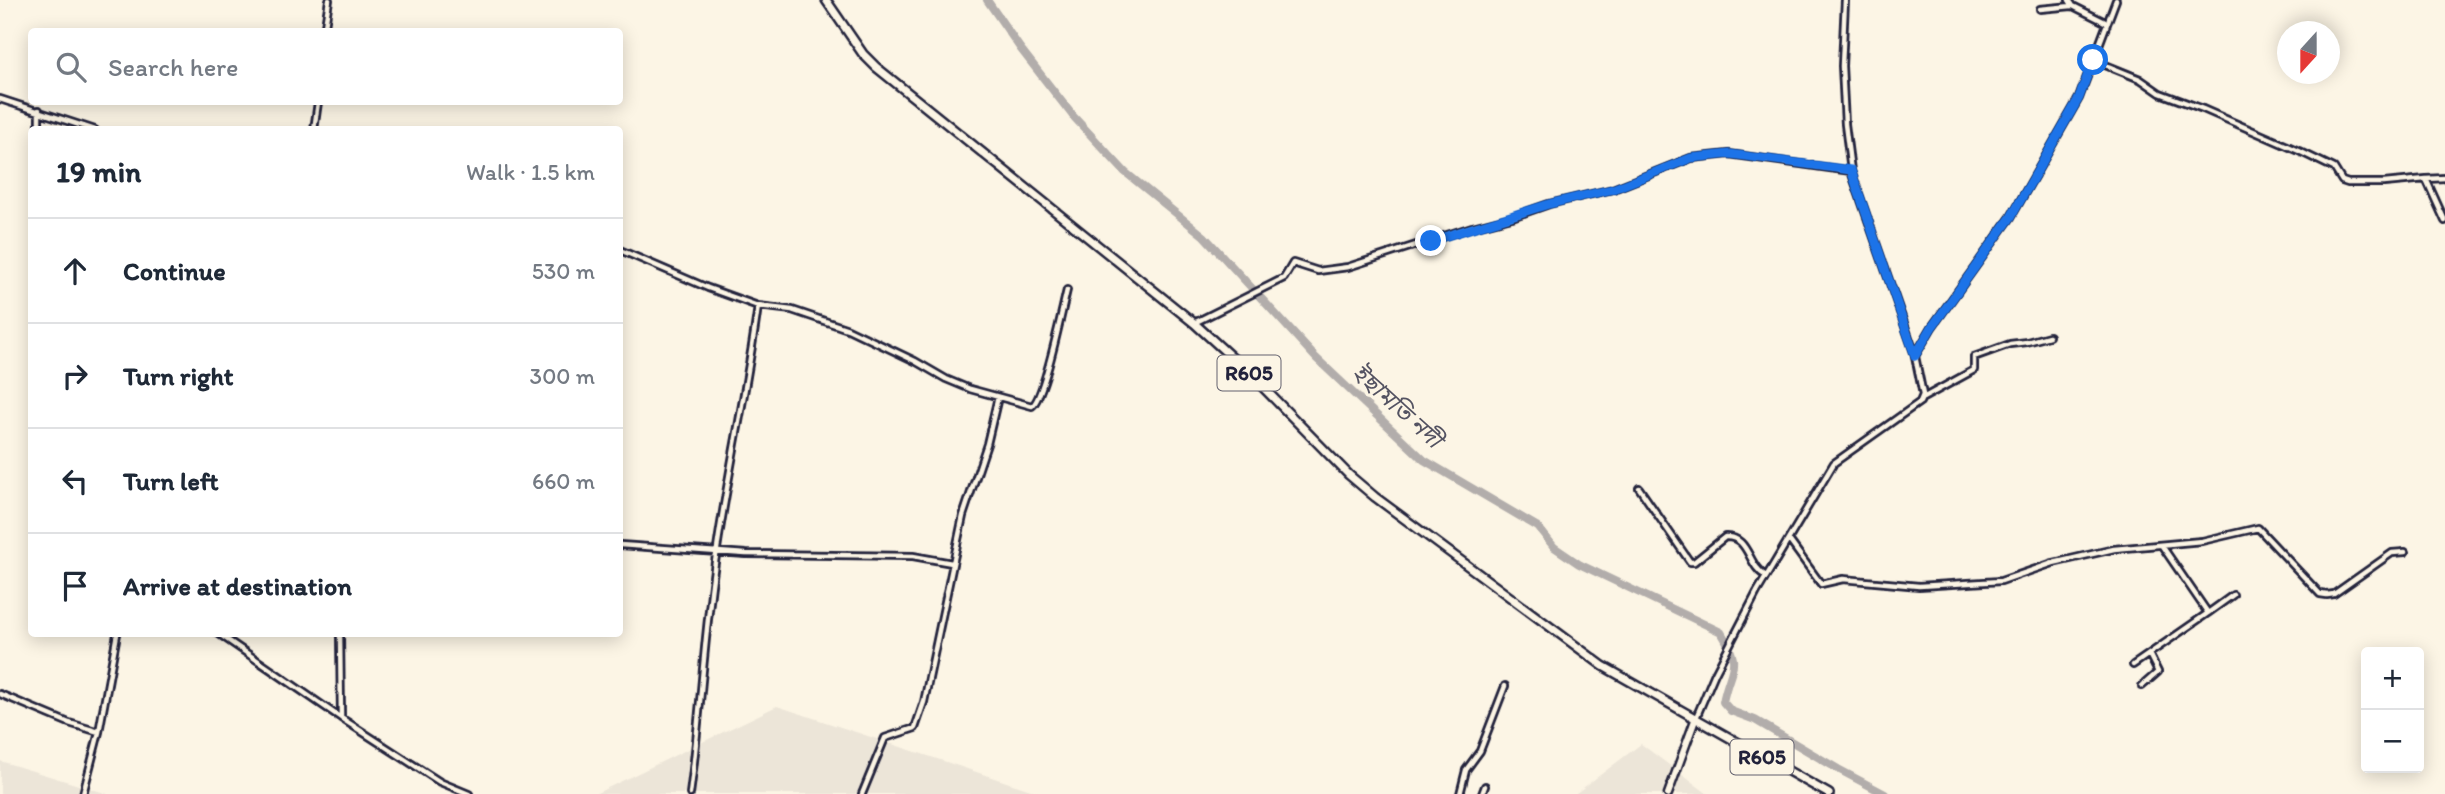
<!DOCTYPE html>
<html lang="en">
<head>
<meta charset="utf-8">
<style>
  body { margin:0; font-family:Itim,"Noto Sans Bengali",sans-serif; background:#f2f2f3; color:#1f2937 }
  .controls { position:absolute; right:21px; bottom:21px; display:grid; overflow:hidden; border-radius:7px; box-shadow:0 4px 18px #0003 }
  .controls button { width:63px; height:63px; display:grid; place-items:center; padding:0; border:0; border-bottom:2px solid #e0e1e3; background:#fff; color:#1f2937; font:35px sans-serif }
  .compass { position:absolute; left:2277px; top:21px; width:63px; height:63px; border-radius:50%; background:#fff; box-shadow:0 4px 18px #0003; rotate:201deg }
  .stop { position:absolute; width:21px; height:21px; margin:-16px; border:5px solid #1a73e8; border-radius:50%; background:#fff }
  .stop.end { background:#1a73e8; border-color:#fff; box-shadow:0 2px 7px #0008 }
  .list { margin:0; padding:0; list-style:none }
  h2 { display:flex; justify-content:space-between; align-items:center; height:91px; margin:0; padding:0 28px; font-size:30px }
  h2 small { font-size:23px; font-weight:400; color:#747a83 }
  .list li { display:grid; grid-template-columns:46px 1fr auto; gap:21px; align-items:center; box-sizing:border-box; height:105px; padding:0 28px; border-top:2px solid #e0e1e3 }
  .list b { display:block; font-size:26px; white-space:nowrap }
  .list em { font-size:23px; font-style:normal; color:#747a83 }
  .icon { flex:none; width:38px; height:38px; fill:none; stroke:currentColor; stroke-width:2; stroke-linecap:round; stroke-linejoin:round }
  .map { position:relative; flex:none; width:2445px; height:794px; overflow:hidden }
  .search { position:absolute; background:#fff; box-shadow:0 4px 18px #0003; left:28px; top:28px; width:595px; height:77px; display:flex; align-items:center; gap:18px; box-sizing:border-box; padding:0 24px; border-radius:7px; color:#747a83; font-size:26px }
  .panel { position:absolute; background:#fff; box-shadow:0 4px 18px #0003; left:28px; top:126px; width:595px; height:511px; border-radius:7px }
  .map>svg:first-child { display:block }
</style>
</head>
<body>
<div class="map">
<svg width="2445" height="794" viewBox="0 0 2445 794">
  <rect width="100%" height="100%" fill="#fcf5e5"/>
  <filter id="ink" filterUnits="userSpaceOnUse"><feTurbulence type="fractalNoise" baseFrequency=".0143" numOctaves="2"/><feDisplacementMap in="SourceGraphic" scale="14" xChannelSelector="R" yChannelSelector="G"/><feConvolveMatrix kernelMatrix="1 2 1 2 8 2 1 2 1" color-interpolation-filters="sRGB"/></filter>
  <g filter="url(#ink)">
    <!-- built -->
    <path fill="#ece5d8" d="M777 706 1043 794H595Z
      M1641 744 1708 794H1575Z
      M0 761 108 794H0Z"/>
    <g fill="none" stroke-linecap="round" stroke-linejoin="round">
      <!-- river -->
      <path stroke="#b2adab" stroke-width="8" d="M987 0 1020 48 1073 116 1125 172 1204 236 1316 358 1424 460 1538 527 1554 547 1579 564 1721 632C1743 668 1730 666 1723 702L1731 711 1755 720 1838 769 1885 794"/>
      <!-- street casing -->
      <g stroke="#22223b" stroke-width="10">
        <path id="street" d="M1845 0 1842 66 1845 124 1851 171 1915 355
          M2069 0 2073 6 2107 23
          M2040 9 2072 6
          M324 32 329 0
          M2093 60 2140 79 2160 93 2203 109 2299 151 2334 168 2342 181 2348 183H2384L2426 179 2445 221
          M0 99 95 130
          M39 130V110
          M314 130 318 102
          M2426 179 2445 178
          M620 250 708 288 758 306 792 310 848 329 915 361 946 379 970 389 1032 406C1044 399 1062 310 1067 290
          M1194 323 1284 278 1293 263 1318 271 1348 267 1472 227 1512 217 1549 204 1613 189 1691 158 1729 154 1851 171
          M1923 398 1974 370V357L2010 344 2027 342 2049 336
          M1639 488 1690 562H1694L1725 537C1750 536 1747 566 1766 576
          M1789 540 1821 584 1843 579 1919 586 2001 581 2053 563 2114 549 2202 541 2258 528 2320 594 2327 595 2334 594 2392 553 2405 552
          M620 545 746 554 913 556 952 563
          M2208 613 2233 595
          M219 634 341 718 440 782 469 794
          M340 634 341 717
          M2133 665 2208 613 2162 546
          M2142 686 2158 672 2149 654
          M0 694 69 723 99 732
          M1695 720 1715 673 1757 592 1834 463 1920 402 1923 395 1915 356 1932 327 2011 217 2079 98 2116 0
          M83 794 99 732 117 634
          M690 794C701 713 704 630 717 549 729 468 747 388 758 306
          M862 794 885 738 915 728 924 702 963 516 987 444 998 397
          M1460 794 1466 770 1480 751 1505 686
          M1482 794 1485 786"/>
      </g>
      <!-- secondary casing -->
      <g stroke="#22223b" stroke-width="11">
        <path id="secondary" d="M1668 794 1695 720"/>
      </g>
      <!-- primary casing -->
      <g stroke="#22223b" stroke-width="12">
        <path id="primary" d="M826 0 863 54 876 67 1194 323 1250 374 1349 475 1375 497 1603 666 1829 794"/>
      </g>
      <!-- street -->
      <use href="#street" stroke="#fcf5e5" stroke-width="4.5"/>
      <!-- secondary -->
      <use href="#secondary" stroke="#fcf5e5" stroke-width="6"/>
      <!-- primary -->
      <use href="#primary" stroke="#fcf5e5" stroke-width="7"/>
    </g>
  </g>
  <g fill="none" stroke-linecap="round" stroke-linejoin="round" filter="url(#ink)">
    <!-- route -->
    <path stroke="#1a73e8" stroke-width="9" d="M1431 241 1549 204 1613 189 1691 158 1730 154 1851 170 1915 356 1932 327 2011 217 2079 98 2093 60"/>
  </g>
  <g text-anchor="middle" stroke-width="6" stroke-linejoin="round" paint-order="stroke">
    <!-- shield labels -->
    <g fill="#fcf5e5" stroke="#63616e" stroke-width="2">
      <rect x="1217.5" y="355.5" width="63" height="35" rx="5"/>
      <rect x="1730.5" y="739.5" width="63" height="35" rx="5"/>
    </g>
    <g font-size="21" font-weight="bold" fill="#22223b">
      <text x="1249" y="380">R605</text>
      <text x="1762" y="764">R605</text>
    </g>
    <!-- water labels -->
    <g font-size="24" font-style="italic" fill="#545362" stroke="#fcf5e5">
      <text transform="translate(1397 406) rotate(42)" y="8">ইছামতি নদী</text>
    </g>
  </g>
</svg>
<div class="controls">
<button>+</button>
<button>−</button>
</div>
<svg class="compass" viewBox="-18 -18 36 36"><path d="M0-13l5 13h-10z" fill="#e53935"/><path d="M0 13l5-13h-10z" fill="#747a83"/></svg>
<div class="stop" style="left:2093px;top:60px"></div>
<div class="stop end" style="left:1431px;top:241px"></div>
<div class="search"><svg class="icon" aria-label="search" viewBox="0 0 24 24"><circle cx="10" cy="10" r="6"/><path d="M15 15l6 6"/></svg>Search here</div>
<section class="panel">
<h2>19 min<small>Walk · 1.5 km</small></h2>
<ul class="list">
<li><svg class="icon" aria-label="ahead" viewBox="0 0 24 24"><path d="M12 20V5M6 11l6-6 6 6"/></svg><div><b>Continue</b></div><em>530 m</em></li>
<li><svg class="icon" aria-label="right" viewBox="0 0 24 24"><path d="M7 20v-9h11M14 6l5 5-5 5"/></svg><div><b>Turn right</b></div><em>300 m</em></li>
<li><svg class="icon" aria-label="left" viewBox="0 0 24 24"><path d="M17 20v-9H6M10 6l-5 5 5 5"/></svg><div><b>Turn left</b></div><em>660 m</em></li>
<li><svg class="icon" aria-label="arrive" viewBox="0 0 24 24"><path d="M6 21V4h12l-3 4 3 4H6"/></svg><div><b>Arrive at destination</b></div></li>
</ul>
</section>
</div>
</body>
</html>
